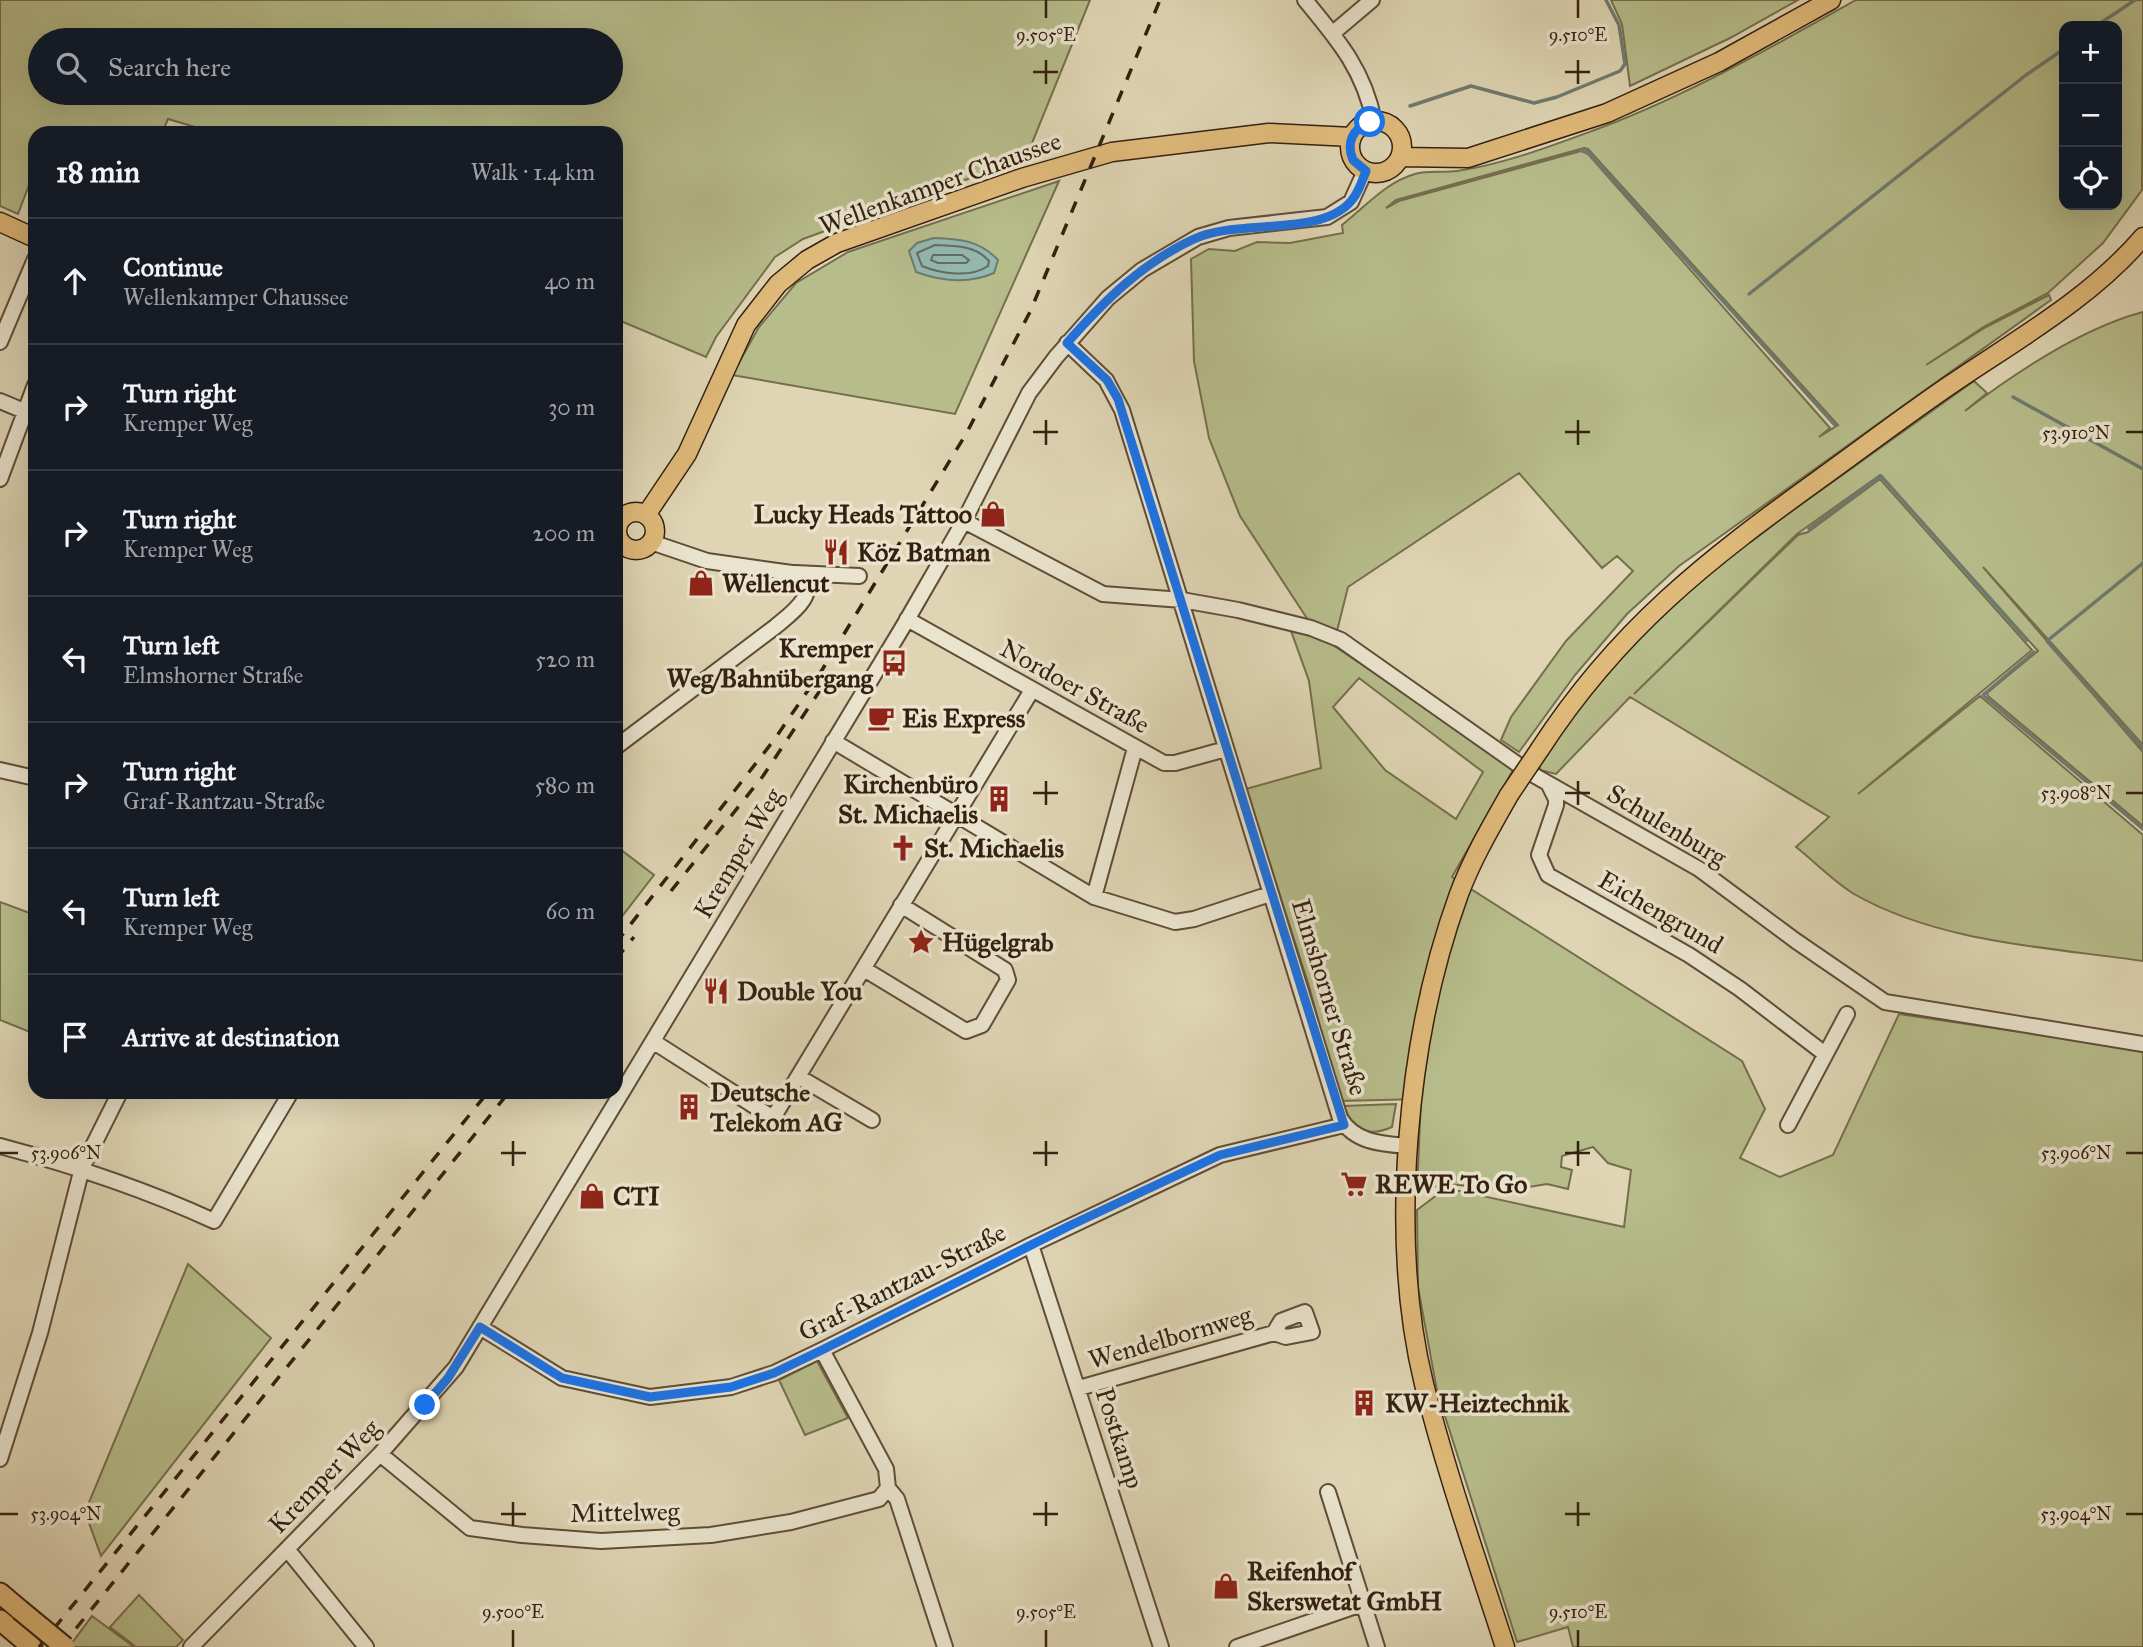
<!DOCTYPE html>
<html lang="en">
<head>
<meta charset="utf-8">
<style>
  body { margin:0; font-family:"IM FELL Great Primer",serif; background:#20242c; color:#f1f3f6 }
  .controls { position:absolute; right:21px; top:21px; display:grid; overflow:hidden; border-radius:14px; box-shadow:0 7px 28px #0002 }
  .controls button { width:63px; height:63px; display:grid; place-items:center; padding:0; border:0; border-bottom:2px solid #363941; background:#171b24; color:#f1f3f6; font:35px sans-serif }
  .stop { position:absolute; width:21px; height:21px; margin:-16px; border:5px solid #1a73e8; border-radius:50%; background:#fff }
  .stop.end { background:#1a73e8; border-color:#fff; box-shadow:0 2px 7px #0008 }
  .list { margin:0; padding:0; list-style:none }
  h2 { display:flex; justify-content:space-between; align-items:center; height:91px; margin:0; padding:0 28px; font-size:30px }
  h2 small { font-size:23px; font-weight:400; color:#9ea1a6 }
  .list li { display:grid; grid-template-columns:46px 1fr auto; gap:21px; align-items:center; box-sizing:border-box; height:126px; padding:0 28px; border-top:2px solid #363941 }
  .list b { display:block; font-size:26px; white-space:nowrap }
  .list p { margin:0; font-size:23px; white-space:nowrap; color:#9ea1a6 }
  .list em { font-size:23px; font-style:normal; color:#9ea1a6 }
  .icon { flex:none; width:38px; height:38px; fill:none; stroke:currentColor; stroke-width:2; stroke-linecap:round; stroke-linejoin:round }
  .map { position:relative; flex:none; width:2143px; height:1647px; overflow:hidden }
  .search { position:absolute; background:#171b24; box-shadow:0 7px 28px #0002; left:28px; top:28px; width:595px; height:77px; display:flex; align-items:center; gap:18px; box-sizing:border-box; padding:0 24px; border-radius:38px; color:#9ea1a6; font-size:26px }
  .panel { position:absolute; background:#171b24; box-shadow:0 7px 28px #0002; left:28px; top:126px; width:595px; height:973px; border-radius:21px }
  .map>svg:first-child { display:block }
</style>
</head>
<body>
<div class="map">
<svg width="2143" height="1647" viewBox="0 0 2143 1647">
  <rect width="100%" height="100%" fill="#dfd5b4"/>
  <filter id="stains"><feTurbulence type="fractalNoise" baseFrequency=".00286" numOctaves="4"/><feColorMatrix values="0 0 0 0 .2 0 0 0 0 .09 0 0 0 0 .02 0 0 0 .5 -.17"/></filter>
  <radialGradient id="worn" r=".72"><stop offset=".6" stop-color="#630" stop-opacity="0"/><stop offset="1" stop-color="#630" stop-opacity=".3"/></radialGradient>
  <!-- green -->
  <path fill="#b6bc8a" stroke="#756e4d" stroke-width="2" fill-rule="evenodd" d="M0 0H1090L1026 158 803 239 775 257 716 337 706 357 616 319V203L619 195 616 193V133H215L168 119 162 133H35V169L18 214 0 206ZM40 40H611V93H40Z
    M1611 0H1798L1730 38 1630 86 1622 24Z
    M1856 0H2143L2142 190 2103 243 2048 293 1985 326 1926 365 1986 327 2049 295 2051 300 1679 566 1627 614 1575 675 1519 752 1501 740 1511 717 1566 641 1633 571 1617 556 1602 568 1519 473 1348 587 1337 631 1310 623 1240 516 1209 438 1194 361 1191 259 1209 249 1235 251 1257 242 1290 243 1343 233 1342 225C1365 207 1386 182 1415 174 1428 170 1444 173 1457 171 1505 164 1554 145 1600 128 1690 94 1772 47 1856 0ZM2064 26H2117V205H2064ZM1584 148 1588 149 1838 425 1819 437 1830 428 1588 154 1581 151 1399 201 1386 208 1396 200Z
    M1059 181 955 414 732 375 759 327 796 283 848 252Z
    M2143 312V745L1983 567 2143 752V826L1988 696 1987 693 2038 651 1880 475 1797 534 1634 694 1798 535 1808 532 1880 479 2032 650 1858 794 1980 696 2143 835V961C2047 947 1940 943 1854 894 1834 882 1815 862 1796 847L1829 817 1630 697 1556 774 1540 770 1539 765 1595 685 1636 638 1719 563 1974 381 1987 393 1965 411C2015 373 2082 328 2143 312Z
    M1290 628 1324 639 1514 768 1452 877 1742 1061 1765 1109 1740 1158 1780 1177 1833 1155 1899 1014 2143 1050V1647H1573L1568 1627 1517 1642 1437 1391 1418 1287 1417 1210 1441 1192 1455 1190 1624 1227 1631 1170 1608 1163 1593 1147 1562 1156 1561 1167 1572 1170 1568 1189 1547 1184 1511 1190 1447 1184 1417 1190 1421 1099 1340 1101 1309 986 1246 789 1321 768 1309 681ZM1359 678 1483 772 1456 819 1385 770 1333 707Z
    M616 846 654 875 616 924Z
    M0 902 35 915V1034L0 1020Z
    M1396 1104 1392 1127C1367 1138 1353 1130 1344 1106Z
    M188 1264 271 1338 101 1556 85 1512Z
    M817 1361 848 1418 805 1435 779 1380Z
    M139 1595 183 1640 176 1647H136L110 1627Z
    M92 1616 134 1647H69Z"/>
  <!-- water -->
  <path fill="#93b8b0" stroke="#6d7b70" stroke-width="2" d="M934 238C960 239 979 240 998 260L994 273C969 284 941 281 916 272L909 251 917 243Z"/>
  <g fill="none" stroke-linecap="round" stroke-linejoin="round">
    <!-- shore -->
    <path stroke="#646c60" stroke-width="2" d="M935 245C955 246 975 245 989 261L988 266C971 278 941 274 922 266L917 253Z
      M933 255H962L969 260 966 263H938L931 260Z"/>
    <!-- stream -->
    <path stroke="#6d7b70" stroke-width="3.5" d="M2096 26 2135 0
      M1410 106 1471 86 1534 103 1557 97 1620 71 1625 64 1619 25 1606 0
      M1581 150 1588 152 1835 425
      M1749 294 2026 75 2064 49
      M2013 397 2143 469
      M1809 529 1881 476 2027 640
      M2143 563 2047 641 2143 749
      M2034 652 1983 695 2143 829"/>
    <!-- minor casing -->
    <g stroke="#5f4d39" stroke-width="18">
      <path id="minor" d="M1305 0C1338 40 1364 70 1374 121
        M1333 33 1372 0
        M0 342 35 259
        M1067 343 1106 380 1122 410 1340 1118C1355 1143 1382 1144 1408 1146
        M0 401 24 411
        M0 479 35 385
        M964 521 1103 594 1182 600 1238 610 1311 628 1341 640 1530 773 1699 869 1796 941 1885 1002 2143 1044
        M616 544 620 542
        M795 573 859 576
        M907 619 1164 763H1175L1226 749
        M833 741 1094 897 1175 922 1194 919 1270 894
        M616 747 775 627C789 615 822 593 799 574L707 561 651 542
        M0 770 35 778
        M1549 785 1556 799V805L1539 855 1548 875 1689 955 1740 989 1825 1054
        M1094 897 1135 748
        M864 969 966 1031 982 1025 1008 980 1005 970 901 905
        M654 1042 773 1118 1032 690
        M799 1077 872 1120
        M1788 1125 1847 1014
        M0 1146C75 1166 144 1189 214 1221L291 1092
        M1031 1245 1161 1647
        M480 1327 562 1378 650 1397 731 1387 774 1373 822 1350 1031 1245 1220 1155 1344 1125
        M1079 1388 1274 1333 1286 1337 1312 1332 1305 1312 1281 1321 1274 1333
        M380 1454 470 1528 522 1535 601 1541 711 1535 791 1522 879 1499 888 1488 886 1469 822 1350
        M0 1459 40 1333 82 1168 120 1092
        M888 1488 897 1499 945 1647
        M1328 1492 1377 1647
        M287 1549 366 1647
        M191 1647 380 1454 456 1367 904 625 964 521 1029 393 1056 357 1108 298 1142 270 1198 237 1229 228 1327 217 1351 202 1365 171
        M1237 1647 1362 1604"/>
    </g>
    <!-- major casing -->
    <g stroke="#342010" stroke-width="21">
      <path id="major" d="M1350 147a26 26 0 1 1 52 0a26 26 0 1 1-52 0Z
        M1400 157 1468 158 1607 113 1719 62 1831 0
        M0 222 35 238
        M617 531a19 19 0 1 1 38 0a19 19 0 1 1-38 0Z
        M646 515 687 454 746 325 778 284 807 260 837 243 1022 178 1112 152 1269 133 1352 137
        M1540 749C1618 629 1707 560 1821 478 1864 447 1906 415 1950 385 2016 340 2090 299 2143 237
        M1505 1647C1477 1560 1446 1472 1424 1384 1388 1237 1407 1036 1459 894 1472 859 1491 827 1509 795"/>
    </g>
    <!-- highway casing -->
    <g stroke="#342010" stroke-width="23">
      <path id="highway" d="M0 1593 20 1610
        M0 1620 32 1647"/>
    </g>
    <!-- minor -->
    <use href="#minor" stroke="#eae4ce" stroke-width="14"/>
    <!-- major -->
    <use href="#major" stroke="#e0ba7a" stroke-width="18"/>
    <!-- highway -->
    <use href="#highway" stroke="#e0ba7a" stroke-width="19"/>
    <!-- rail -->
    <path stroke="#342010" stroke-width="3.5" stroke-dasharray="12 12" stroke-linecap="butt" d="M671 891 763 776 823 686
      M616 943 774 740 822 670 966 434 1030 312 1160 0
      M616 959 634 937
      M39 1647 488 1092
      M61 1647 509 1092"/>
    <!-- major-bridge casing -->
    <g stroke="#342010" stroke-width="21" stroke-linecap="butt">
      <path id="major-bridge" d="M1509 795 1540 749"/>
    </g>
    <!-- highway-bridge casing -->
    <g stroke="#342010" stroke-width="23" stroke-linecap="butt">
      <path id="highway-bridge" d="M20 1610 65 1647"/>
    </g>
    <!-- major-bridge -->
    <use href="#major-bridge" stroke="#e0ba7a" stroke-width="18"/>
    <!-- highway-bridge -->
    <use href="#highway-bridge" stroke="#e0ba7a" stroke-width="19"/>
  </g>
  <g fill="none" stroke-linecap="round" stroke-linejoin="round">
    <!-- route -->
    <path stroke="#1a73e8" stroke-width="9" d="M425 1405 448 1378 480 1327 562 1378 650 1397 731 1387 774 1373 822 1350 1069 1226 1220 1155 1344 1125 1118 399 1107 380 1067 343C1104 301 1142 263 1194 239 1238 218 1322 238 1352 200 1359 192 1362 181 1366 171L1353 160C1346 143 1352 129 1370 122"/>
  </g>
  <!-- ticks -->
  <path fill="none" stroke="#342010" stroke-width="2.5" d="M1046 0V18M1578 0V18M1046 60V84M1578 60V84M1033 72H1058M1565 72H1590M1046 420V445M1578 420V445M1033 432H1058M1565 432H1590M2126 432H2143M1046 781V805M1578 781V805M1033 793H1058M1565 793H1590M2126 793H2143M513 1141V1166M1046 1141V1166M1578 1141V1166M0 1153H18M501 1153H526M1033 1153H1058M1565 1153H1590M2126 1153H2143M513 1502V1526M1046 1502V1526M1578 1502V1526M0 1514H18M501 1514H526M1033 1514H1058M1565 1514H1590M2126 1514H2143M513 1630V1647M1046 1630V1647M1578 1630V1647"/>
  <!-- icons -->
  <defs>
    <g id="shop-bare" transform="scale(2.1)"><path d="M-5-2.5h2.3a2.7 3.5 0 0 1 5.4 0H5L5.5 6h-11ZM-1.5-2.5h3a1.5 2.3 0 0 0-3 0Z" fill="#8f2418" stroke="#eae4ce" stroke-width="2.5" paint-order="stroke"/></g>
    <g id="restaurant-bare" transform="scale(2.1)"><path d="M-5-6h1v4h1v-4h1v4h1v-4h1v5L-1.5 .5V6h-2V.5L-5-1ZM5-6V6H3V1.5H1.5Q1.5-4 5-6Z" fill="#8f2418" stroke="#eae4ce" stroke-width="2.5" paint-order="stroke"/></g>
    <g id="bus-bare" transform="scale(2.1)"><path d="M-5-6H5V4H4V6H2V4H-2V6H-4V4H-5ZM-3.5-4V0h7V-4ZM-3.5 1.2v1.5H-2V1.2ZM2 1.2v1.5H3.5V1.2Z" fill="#8f2418" stroke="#eae4ce" stroke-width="2.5" paint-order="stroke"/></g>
    <g id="cafe-bare" transform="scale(2.1)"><path d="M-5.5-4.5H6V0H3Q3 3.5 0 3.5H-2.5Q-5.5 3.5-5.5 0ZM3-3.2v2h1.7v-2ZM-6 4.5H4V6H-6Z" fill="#8f2418" stroke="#eae4ce" stroke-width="2.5" paint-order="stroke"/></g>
    <g id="building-bare" transform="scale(2.1)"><path d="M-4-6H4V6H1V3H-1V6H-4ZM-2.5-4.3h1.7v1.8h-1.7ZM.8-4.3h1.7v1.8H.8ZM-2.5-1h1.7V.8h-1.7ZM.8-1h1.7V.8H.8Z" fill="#8f2418" stroke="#eae4ce" stroke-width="2.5" paint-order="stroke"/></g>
    <g id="church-bare" transform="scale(2.1)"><path d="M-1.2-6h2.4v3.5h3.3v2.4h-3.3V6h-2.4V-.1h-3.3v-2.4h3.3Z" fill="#8f2418" stroke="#eae4ce" stroke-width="2.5" paint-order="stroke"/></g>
    <g id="sight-bare" transform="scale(2.1)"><path d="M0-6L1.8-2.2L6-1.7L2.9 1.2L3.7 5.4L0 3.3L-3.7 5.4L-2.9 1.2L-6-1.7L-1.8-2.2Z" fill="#8f2418" stroke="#eae4ce" stroke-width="2.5" paint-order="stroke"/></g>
    <g id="supermarket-bare" transform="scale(2.1)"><path d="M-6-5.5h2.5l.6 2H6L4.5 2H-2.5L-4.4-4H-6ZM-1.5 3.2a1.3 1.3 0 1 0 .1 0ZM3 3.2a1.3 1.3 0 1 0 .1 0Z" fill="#8f2418" stroke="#eae4ce" stroke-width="2.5" paint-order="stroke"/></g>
  </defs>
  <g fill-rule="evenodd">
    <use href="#shop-bare" x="993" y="514"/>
    <use href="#restaurant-bare" x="836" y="552"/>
    <use href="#shop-bare" x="701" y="583"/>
    <use href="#bus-bare" x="894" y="663"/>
    <use href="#cafe-bare" x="881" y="718"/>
    <use href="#building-bare" x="999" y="799"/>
    <use href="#church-bare" x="903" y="848"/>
    <use href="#sight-bare" x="921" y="942"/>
    <use href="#restaurant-bare" x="716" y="991"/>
    <use href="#building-bare" x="689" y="1107"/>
    <use href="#supermarket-bare" x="1354" y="1184"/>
    <use href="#shop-bare" x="592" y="1196"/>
    <use href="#building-bare" x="1364" y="1403"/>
    <use href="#shop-bare" x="1226" y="1586"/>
  </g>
  <g text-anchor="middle" stroke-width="7" stroke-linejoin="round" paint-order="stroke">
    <!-- street labels -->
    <g font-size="26" fill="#342010" stroke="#eae4ce">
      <text transform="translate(940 183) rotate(-20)" y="9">Wellenkamper Chaussee</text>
      <text transform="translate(1075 686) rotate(29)" y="9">Nordoer Straße</text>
      <text transform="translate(1667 825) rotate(31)" y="9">Schulenburg</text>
      <text transform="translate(738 853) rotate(-59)" y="9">Kremper Weg</text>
      <text transform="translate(1661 912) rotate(30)" y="9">Eichengrund</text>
      <text transform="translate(1330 997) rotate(73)" y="9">Elmshorner Straße</text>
      <text transform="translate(902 1282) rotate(-27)" y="9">Graf-Rantzau-Straße</text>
      <text transform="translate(1170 1337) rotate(-16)" y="9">Wendelbornweg</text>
      <text transform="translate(1120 1438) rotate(72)" y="9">Postkamp</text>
      <text transform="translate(324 1476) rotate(-46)" y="9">Kremper Weg</text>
      <text transform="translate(625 1512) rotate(-1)" y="9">Mittelweg</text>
    </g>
    <!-- poi labels -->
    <g font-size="26" font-weight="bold" fill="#342010" stroke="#eae4ce" text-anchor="start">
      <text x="972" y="523" text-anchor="end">Lucky Heads Tattoo</text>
      <text x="857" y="561">Köz Batman</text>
      <text x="722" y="592">Wellencut</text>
      <text x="873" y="657" text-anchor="end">Kremper<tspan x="873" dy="30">Weg/Bahnübergang</tspan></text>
      <text x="902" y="727">Eis Express</text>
      <text x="978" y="793" text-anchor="end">Kirchenbüro<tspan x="978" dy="30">St. Michaelis</tspan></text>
      <text x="924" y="857">St. Michaelis</text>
      <text x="942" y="951">Hügelgrab</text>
      <text x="737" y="1000">Double You</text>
      <text x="710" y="1101">Deutsche<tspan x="710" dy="30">Telekom AG</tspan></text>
      <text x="1375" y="1193">REWE To Go</text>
      <text x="613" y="1205">CTI</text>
      <text x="1385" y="1412">KW-Heiztechnik</text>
      <text x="1247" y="1580">Reifenhof<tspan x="1247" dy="30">Skerswetat GmbH</tspan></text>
    </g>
  </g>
  <g font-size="18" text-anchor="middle" fill="#342010" stroke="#eae4ce" stroke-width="7" stroke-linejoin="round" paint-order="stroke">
    <text x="1046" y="41">9.505°E</text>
    <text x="1578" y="41">9.510°E</text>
    <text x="2076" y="439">53.910°N</text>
    <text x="2076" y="799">53.908°N</text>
    <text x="66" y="1159">53.906°N</text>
    <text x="2076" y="1159">53.906°N</text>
    <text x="66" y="1520">53.904°N</text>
    <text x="2076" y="1520">53.904°N</text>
    <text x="513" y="1618">9.500°E</text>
    <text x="1046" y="1618">9.505°E</text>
    <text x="1578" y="1618">9.510°E</text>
  </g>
  <rect width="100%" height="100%" filter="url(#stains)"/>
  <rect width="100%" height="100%" fill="url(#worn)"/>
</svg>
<div class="controls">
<button>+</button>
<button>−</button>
<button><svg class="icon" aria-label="locate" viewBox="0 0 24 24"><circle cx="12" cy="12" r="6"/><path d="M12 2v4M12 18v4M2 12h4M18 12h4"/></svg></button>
</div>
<div class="stop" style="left:1370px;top:122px"></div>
<div class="stop end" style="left:425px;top:1405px"></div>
<div class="search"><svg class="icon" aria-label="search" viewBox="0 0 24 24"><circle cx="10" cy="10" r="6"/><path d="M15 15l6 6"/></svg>Search here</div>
<section class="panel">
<h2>18 min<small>Walk · 1.4 km</small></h2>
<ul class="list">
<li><svg class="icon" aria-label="ahead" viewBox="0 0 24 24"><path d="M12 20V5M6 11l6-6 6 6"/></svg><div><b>Continue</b><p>Wellenkamper Chaussee</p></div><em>40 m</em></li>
<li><svg class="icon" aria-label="right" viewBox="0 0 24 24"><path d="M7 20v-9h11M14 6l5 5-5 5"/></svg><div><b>Turn right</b><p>Kremper Weg</p></div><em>30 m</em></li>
<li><svg class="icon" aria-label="right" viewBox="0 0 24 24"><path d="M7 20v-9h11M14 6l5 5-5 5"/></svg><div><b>Turn right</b><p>Kremper Weg</p></div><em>200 m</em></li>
<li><svg class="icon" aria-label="left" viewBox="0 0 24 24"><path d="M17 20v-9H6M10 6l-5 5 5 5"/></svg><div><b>Turn left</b><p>Elmshorner Straße</p></div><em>520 m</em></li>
<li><svg class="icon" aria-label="right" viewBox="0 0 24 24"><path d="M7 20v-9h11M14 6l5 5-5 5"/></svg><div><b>Turn right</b><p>Graf-Rantzau-Straße</p></div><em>580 m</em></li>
<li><svg class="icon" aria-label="left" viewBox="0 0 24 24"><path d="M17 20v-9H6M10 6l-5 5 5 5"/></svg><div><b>Turn left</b><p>Kremper Weg</p></div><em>60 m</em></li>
<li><svg class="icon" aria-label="arrive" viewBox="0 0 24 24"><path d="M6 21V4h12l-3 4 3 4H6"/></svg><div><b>Arrive at destination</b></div></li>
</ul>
</section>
</div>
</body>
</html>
